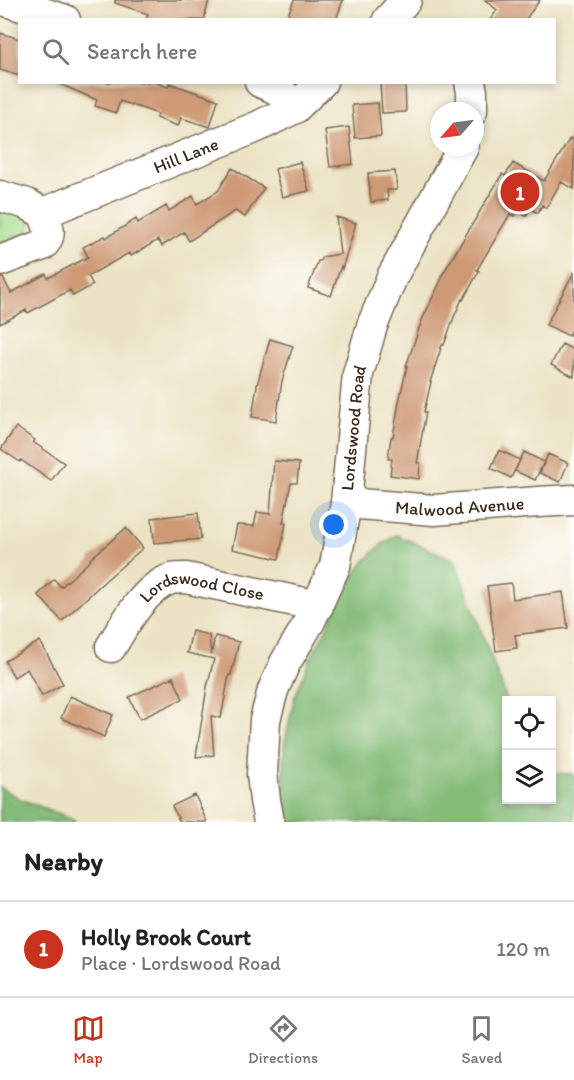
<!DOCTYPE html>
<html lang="en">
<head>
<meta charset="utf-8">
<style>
  body { margin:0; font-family:Itim,sans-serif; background:#f6f6f6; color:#222 }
  .controls { position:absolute; right:18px; bottom:18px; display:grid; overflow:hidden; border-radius:0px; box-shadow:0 3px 9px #0003 }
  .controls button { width:54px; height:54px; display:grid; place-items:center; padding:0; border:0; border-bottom:2px solid #e0e0e0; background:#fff; color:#222; font:30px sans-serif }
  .compass { position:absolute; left:430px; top:102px; width:54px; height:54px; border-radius:50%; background:#fff; box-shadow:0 3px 9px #0003; rotate:242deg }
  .you { position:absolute; left:334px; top:525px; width:21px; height:21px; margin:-15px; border:4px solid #fff; border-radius:50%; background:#1a73e8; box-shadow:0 0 0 9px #1a73e833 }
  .badge { display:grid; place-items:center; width:39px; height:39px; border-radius:50%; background:#c8321e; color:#fff; font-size:20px; font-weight:700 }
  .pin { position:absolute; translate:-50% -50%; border:3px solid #fff; box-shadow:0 2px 6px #0006 }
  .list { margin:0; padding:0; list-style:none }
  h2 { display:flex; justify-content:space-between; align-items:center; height:78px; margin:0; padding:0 24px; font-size:26px }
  h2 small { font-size:20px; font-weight:400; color:#767676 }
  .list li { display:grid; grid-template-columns:39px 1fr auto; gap:18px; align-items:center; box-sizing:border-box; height:96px; padding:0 24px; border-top:2px solid #e0e0e0 }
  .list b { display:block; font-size:22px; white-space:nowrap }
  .list p { margin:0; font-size:20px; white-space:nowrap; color:#767676 }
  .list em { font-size:20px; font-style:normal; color:#767676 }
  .icon { flex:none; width:33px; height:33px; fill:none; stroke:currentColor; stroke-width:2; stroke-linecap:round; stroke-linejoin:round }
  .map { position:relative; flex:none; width:574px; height:822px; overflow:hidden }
  .search { position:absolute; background:#fff; box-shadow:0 3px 9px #0003; left:18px; right:18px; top:18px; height:66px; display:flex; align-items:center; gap:15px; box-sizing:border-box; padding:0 21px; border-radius:0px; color:#767676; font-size:22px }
  .sheet { height:174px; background:#fff }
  nav { display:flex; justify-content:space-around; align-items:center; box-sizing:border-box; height:84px; border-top:2px solid #e0e0e0; background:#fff; font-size:16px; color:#767676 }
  nav a { display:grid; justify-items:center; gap:3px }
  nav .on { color:#c8321e }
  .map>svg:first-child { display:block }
</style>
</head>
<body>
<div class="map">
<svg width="574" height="822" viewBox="0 0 574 822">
  <rect width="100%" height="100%" fill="#fdfcf7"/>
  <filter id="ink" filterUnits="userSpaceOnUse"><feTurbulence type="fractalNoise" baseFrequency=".0167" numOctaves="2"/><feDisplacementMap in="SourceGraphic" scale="12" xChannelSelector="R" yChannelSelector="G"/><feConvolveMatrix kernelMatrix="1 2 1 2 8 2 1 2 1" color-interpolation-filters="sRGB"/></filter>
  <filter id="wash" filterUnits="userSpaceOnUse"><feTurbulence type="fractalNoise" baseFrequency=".008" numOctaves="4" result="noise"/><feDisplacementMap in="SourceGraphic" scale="24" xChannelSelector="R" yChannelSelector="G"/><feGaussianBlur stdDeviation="1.35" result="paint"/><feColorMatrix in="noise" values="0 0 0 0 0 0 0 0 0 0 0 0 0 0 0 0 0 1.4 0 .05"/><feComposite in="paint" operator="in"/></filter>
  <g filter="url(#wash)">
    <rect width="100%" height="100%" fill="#ece3c4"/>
    <!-- green -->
    <path fill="#a6dc8d" stroke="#708356" stroke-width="1.5" d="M0 184 37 196 28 233 0 243Z"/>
    <!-- forest -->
    <path fill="#84bc78" stroke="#60734b" stroke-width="1.5" d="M396 535 455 560 507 700 506 800H552V773L574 774V822H287L282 802 284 746 294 699 311 657 326 630 342 592 365 561 381 545Z
      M0 787 20 799 73 819 76 822H0Z"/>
    <g id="blocks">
      <!-- building -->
      <path fill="#ce9975" d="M115 0H209L204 20H146L148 14 115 3Z
        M294 0H343L336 20H286Z
        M485 0H540L525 20H490L497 10Z
        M0 33 20 39V76L0 70Z
        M55 82H154L168 87 169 83 218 100 210 127 181 118 178 126 156 118 158 114 120 101 116 113 95 106 97 100Z
        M380 82H405L406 112 382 113Z
        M378 103 381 136 355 138 352 105Z
        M349 127 353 164 330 167 325 130Z
        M570 138 574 141V189L561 182 546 208 542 205 538 213 530 209 526 216 517 211 514 216 510 214 477 270 479 271 463 300 462 299 454 317 444 345H442L430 382H431L424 412H426L417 463H420L419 479 390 475 392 459H388L391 437H393L399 402 407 366H406L422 320 442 278 441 277 502 174 505 176 513 163 544 181Z
        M300 162 309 191 282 197 275 169Z
        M232 168 264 188 245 217 235 211 189 241 184 232 162 246 158 240 131 256 129 253 88 276 93 285 73 296 70 290 28 313 26 310 0 324V278H3L11 293 46 274 48 278 88 257 83 247 105 236 106 238 136 219 138 223 166 206 169 211 193 196 197 204 218 191Z
        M395 171 397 190H387L388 200 371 202 368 173Z
        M336 217 356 223 342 269 341 266 331 296 308 288 318 261H320L322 257 340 254Z
        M574 272V326L569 336 546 325Z
        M270 339 293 346 282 381 276 421 252 417 257 385Z
        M562 344 574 350V377L551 365Z
        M16 427 35 440 33 442 64 463 51 481 21 460 20 462 1 449Z
        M499 450 520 460 511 478 491 468Z
        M524 452 544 462 535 480 515 471Z
        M548 454 568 463 560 482 540 473Z
        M274 461 299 463 297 483H291L283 523H286L279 559 232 549 237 525 254 526 257 512 270 514Z
        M198 513 201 539 154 543 152 518Z
        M126 528 143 548 106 580 62 621 38 595 54 579 61 587 91 560 90 559Z
        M511 583 513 599 563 592 568 628 515 635 517 648 496 651 487 586Z
        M192 631 209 635 211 655 215 636 239 642 231 675H229L221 718 211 716 214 755 196 757 207 687 214 659 187 653Z
        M40 641 63 684 42 696 27 669 14 677 5 661Z
        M173 677 183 699 140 719 129 697Z
        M70 696 113 715 104 737 61 718Z
        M195 795 207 822H180L172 806Z"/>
    </g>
  </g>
  <g filter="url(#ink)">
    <use href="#blocks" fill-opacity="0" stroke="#796b58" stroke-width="1.5"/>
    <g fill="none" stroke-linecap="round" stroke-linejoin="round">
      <!-- minor casing -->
      <g stroke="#796b58" stroke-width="33">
        <g id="minor">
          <path d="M3 0 65 20"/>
          <path d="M388 20 406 0"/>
          <path d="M260 82C278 89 284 92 295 108"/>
          <path d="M470 82 472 92V111"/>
          <path d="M0 196 27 204 43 213"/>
          <path id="s1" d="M43 213 257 127 295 108 322 82"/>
          <path d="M0 261 43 245C53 234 48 225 43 213"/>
          <path id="s2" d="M346 503 434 510 538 502 574 500"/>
          <path id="s3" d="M111 647C124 625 145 587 171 579 176 578 181 578 186 578L318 606"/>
          <path id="s4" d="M269 822 265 800 262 774 265 720 273 690 285 663 310 621 335 566 346 503 358 374 372 326 392 277 463 147"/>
        </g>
      </g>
      <!-- minor -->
      <use href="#minor" stroke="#fff" stroke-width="30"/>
    </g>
  </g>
  <g text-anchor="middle" stroke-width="6" stroke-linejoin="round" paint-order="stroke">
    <!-- street labels -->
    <g font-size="18" fill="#3b2a1e" stroke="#fdfcf7">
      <text dy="6" stroke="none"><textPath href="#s1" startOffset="154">Hill Lane</textPath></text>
      <text dy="6" stroke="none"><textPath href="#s4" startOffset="412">Lordswood Road</textPath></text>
      <text dy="6" stroke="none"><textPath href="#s2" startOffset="114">Malwood Avenue</textPath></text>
      <text dy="6" stroke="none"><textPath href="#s3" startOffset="122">Lordswood Close</textPath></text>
    </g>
  </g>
</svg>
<div class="controls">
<button><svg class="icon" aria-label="locate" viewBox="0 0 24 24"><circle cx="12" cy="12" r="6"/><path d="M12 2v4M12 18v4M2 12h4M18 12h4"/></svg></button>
<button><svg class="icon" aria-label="layers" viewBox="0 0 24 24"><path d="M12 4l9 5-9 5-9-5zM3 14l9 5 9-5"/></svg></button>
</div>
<svg class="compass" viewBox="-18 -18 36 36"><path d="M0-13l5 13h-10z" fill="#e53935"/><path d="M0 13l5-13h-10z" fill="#767676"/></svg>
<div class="you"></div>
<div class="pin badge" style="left:520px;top:192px">1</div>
<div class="search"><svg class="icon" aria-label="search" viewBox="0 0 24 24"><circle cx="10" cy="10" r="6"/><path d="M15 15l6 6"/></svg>Search here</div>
</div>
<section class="sheet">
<h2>Nearby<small></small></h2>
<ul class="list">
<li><span class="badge">1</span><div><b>Holly Brook Court</b><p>Place · Lordswood Road</p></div><em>120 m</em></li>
</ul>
</section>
<nav>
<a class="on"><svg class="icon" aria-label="map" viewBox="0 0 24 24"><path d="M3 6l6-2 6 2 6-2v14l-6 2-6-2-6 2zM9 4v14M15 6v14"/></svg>Map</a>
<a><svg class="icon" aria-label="directions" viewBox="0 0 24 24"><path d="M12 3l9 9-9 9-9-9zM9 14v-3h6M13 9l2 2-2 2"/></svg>Directions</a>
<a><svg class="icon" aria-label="saved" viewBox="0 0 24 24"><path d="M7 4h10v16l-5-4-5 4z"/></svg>Saved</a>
</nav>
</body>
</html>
